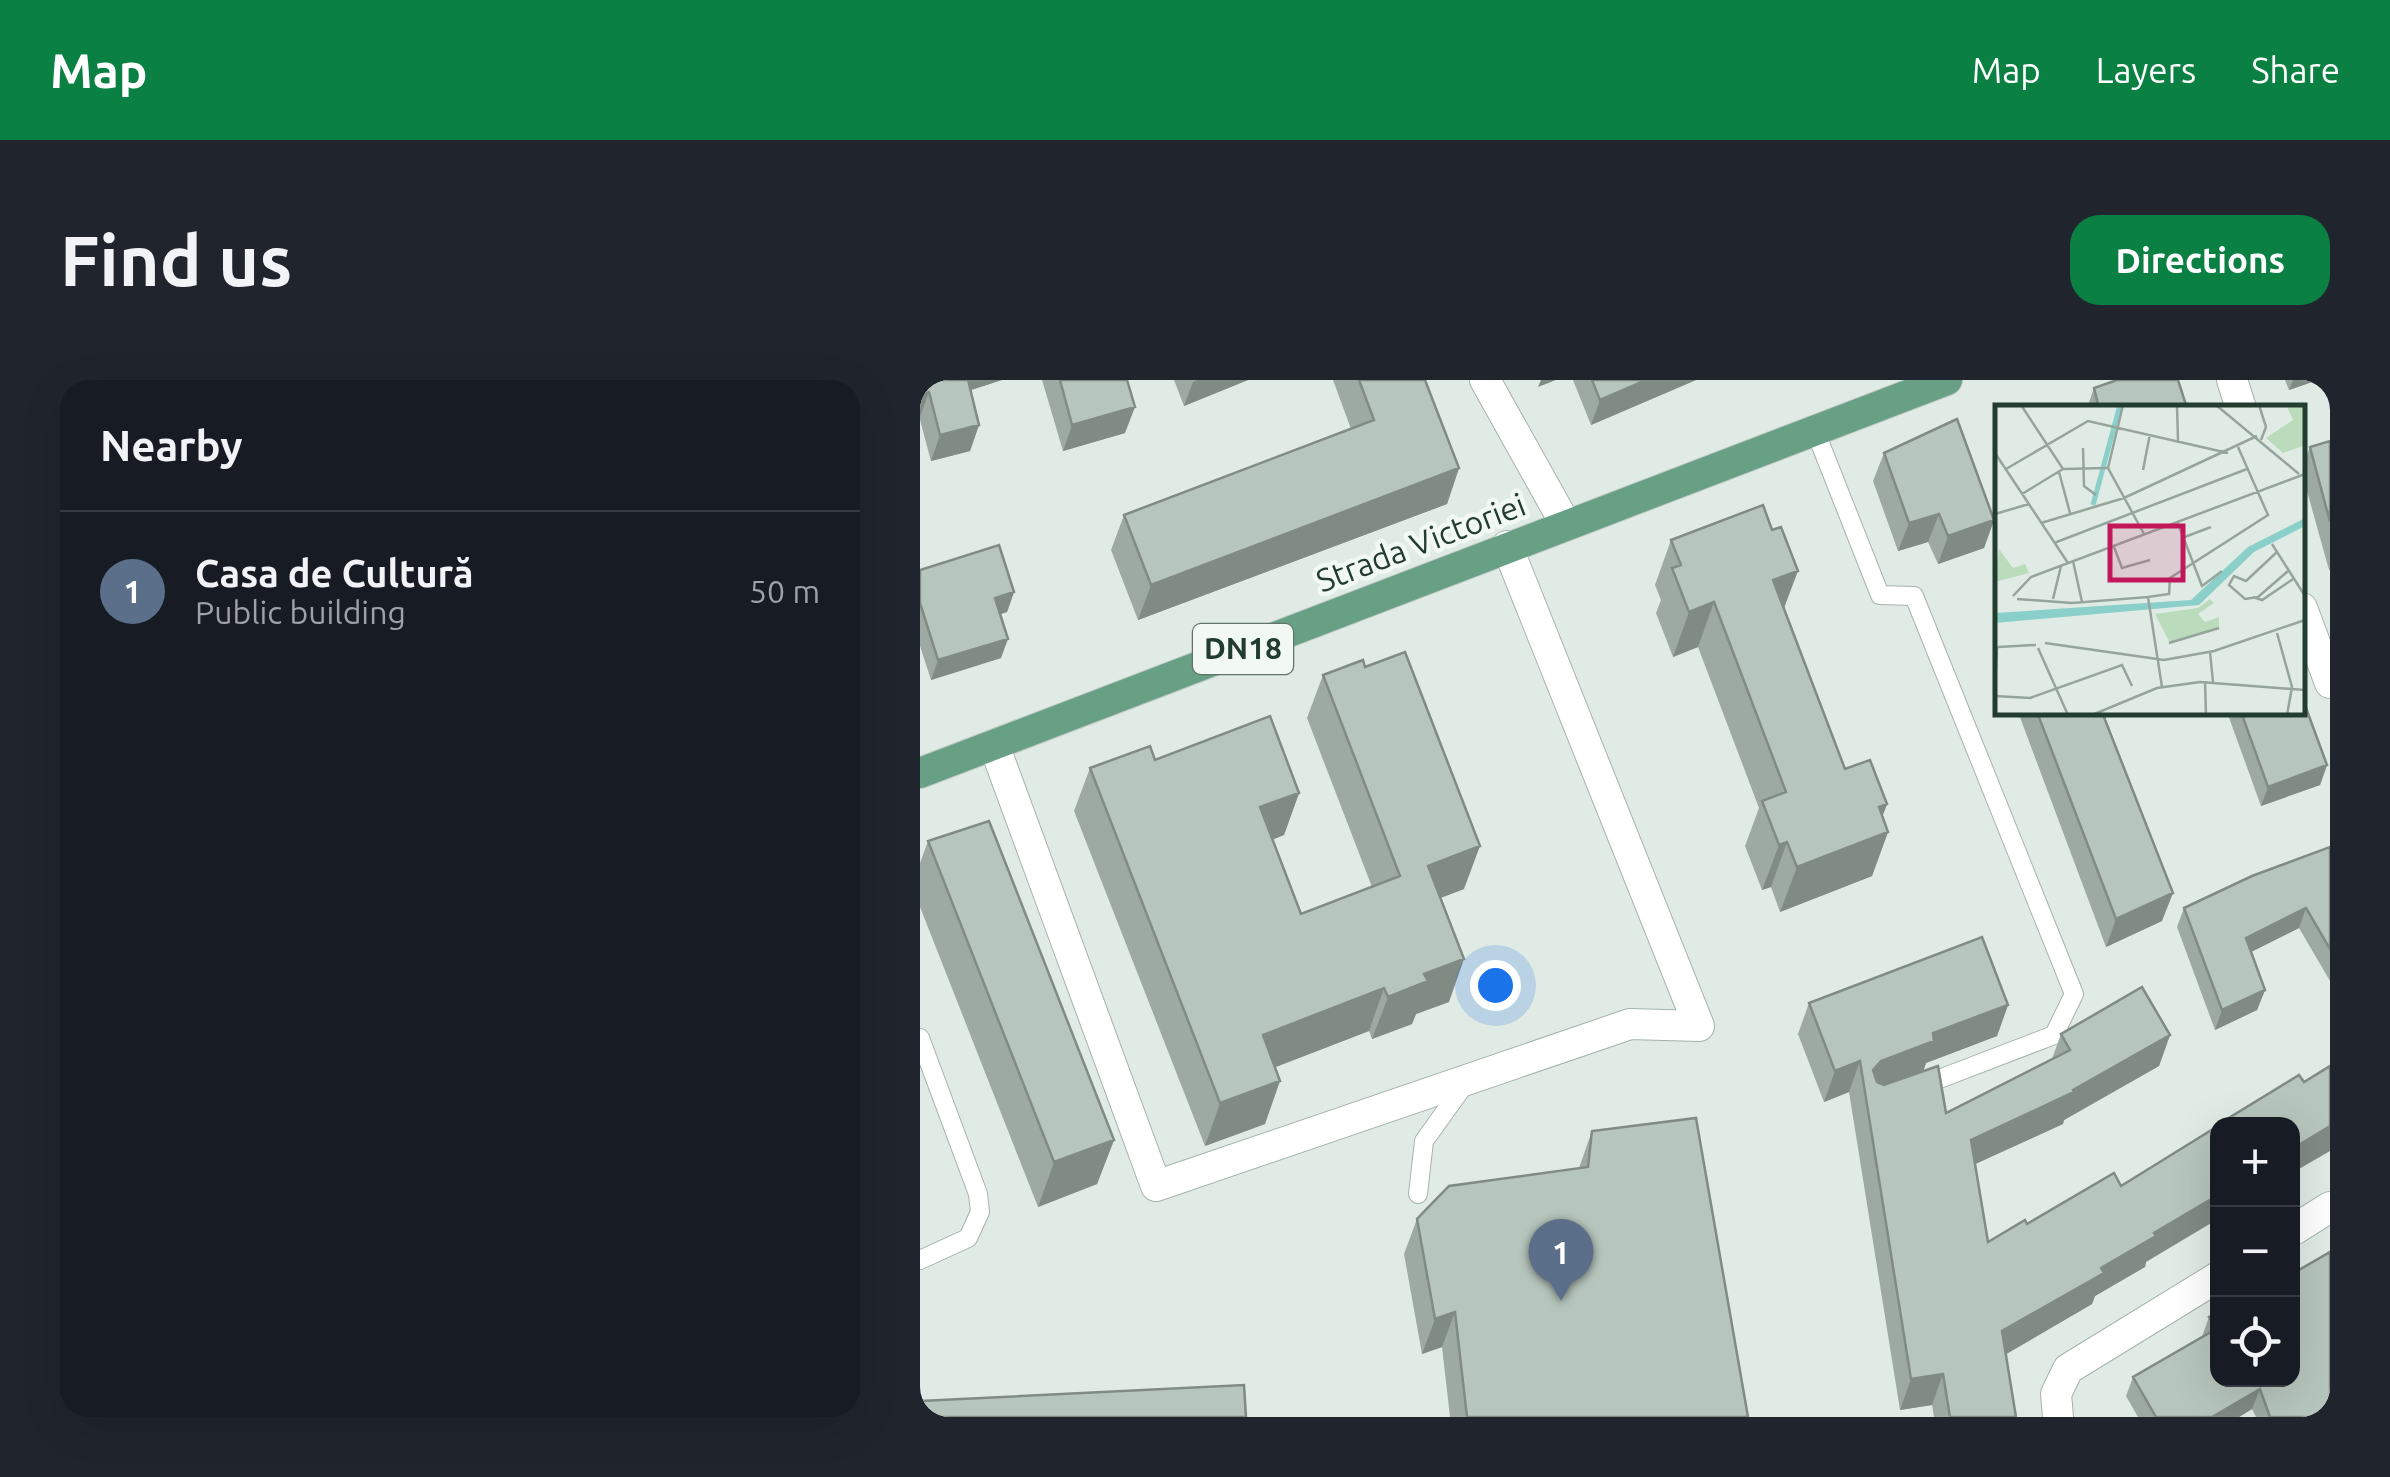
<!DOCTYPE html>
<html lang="en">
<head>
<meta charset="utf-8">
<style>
  body { margin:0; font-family:Ubuntu,sans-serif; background:#20242c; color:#f1f3f6 }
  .controls { position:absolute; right:30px; bottom:30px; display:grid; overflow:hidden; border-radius:20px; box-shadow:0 10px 40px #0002 }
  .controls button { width:90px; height:90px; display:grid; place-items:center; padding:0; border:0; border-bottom:2px solid #363941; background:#171b24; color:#f1f3f6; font:50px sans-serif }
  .you { position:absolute; left:575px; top:605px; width:35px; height:35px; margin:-25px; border:8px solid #fff; border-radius:50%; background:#1a73e8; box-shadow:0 0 0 15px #1a73e833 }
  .badge { display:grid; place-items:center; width:65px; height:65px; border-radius:50%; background:#0b8043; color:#fff; font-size:32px; font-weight:700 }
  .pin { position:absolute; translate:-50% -82px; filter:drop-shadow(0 2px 5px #0008) }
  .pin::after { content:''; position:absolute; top:52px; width:35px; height:30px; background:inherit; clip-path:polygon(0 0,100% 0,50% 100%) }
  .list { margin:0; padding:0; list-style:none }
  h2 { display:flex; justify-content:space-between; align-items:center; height:130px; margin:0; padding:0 40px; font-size:42px }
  h2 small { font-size:32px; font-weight:400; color:#9ea1a6 }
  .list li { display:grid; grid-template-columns:65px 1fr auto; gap:30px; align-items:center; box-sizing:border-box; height:160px; padding:0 40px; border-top:2px solid #363941 }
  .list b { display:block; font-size:38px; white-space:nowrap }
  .list p { margin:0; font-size:32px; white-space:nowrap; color:#9ea1a6 }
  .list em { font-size:32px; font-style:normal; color:#9ea1a6 }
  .icon { flex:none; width:55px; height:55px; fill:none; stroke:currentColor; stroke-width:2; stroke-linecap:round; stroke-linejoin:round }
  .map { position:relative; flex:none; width:1410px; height:1037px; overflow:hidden; border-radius:30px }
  header { display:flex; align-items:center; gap:60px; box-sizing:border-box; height:140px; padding:0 50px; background:#0b8043; color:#fff }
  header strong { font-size:48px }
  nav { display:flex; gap:55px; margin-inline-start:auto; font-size:35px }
  .intro { display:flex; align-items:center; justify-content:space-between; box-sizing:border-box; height:240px; padding:0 60px }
  h1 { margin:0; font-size:70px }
  .button { padding:25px 45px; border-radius:30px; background:#0b8043; color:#fff; font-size:35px; font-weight:700 }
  main { display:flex; gap:60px; padding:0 60px }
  aside { flex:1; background:#171b24; border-radius:30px; box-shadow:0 10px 40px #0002 }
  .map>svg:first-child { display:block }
</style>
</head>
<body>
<header>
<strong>Map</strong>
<nav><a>Map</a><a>Layers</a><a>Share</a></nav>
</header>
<div class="intro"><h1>Find us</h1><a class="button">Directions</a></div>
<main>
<aside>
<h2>Nearby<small></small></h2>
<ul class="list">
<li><span class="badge" style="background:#5c6f8a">1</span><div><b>Casa de Cultură</b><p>Public building</p></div><em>50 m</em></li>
</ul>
</aside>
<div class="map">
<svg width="1410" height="1037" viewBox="0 0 1410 1037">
  <rect width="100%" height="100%" fill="#e1ebe5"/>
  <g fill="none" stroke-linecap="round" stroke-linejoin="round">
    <!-- lane casing -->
    <g stroke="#a4b3ab" stroke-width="20">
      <path id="lane" d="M896 53 960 215 994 216 1154 614 1134 655 1001 706
        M0 658 58 814 60 832 48 858 0 880
        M498 814 504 761 545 704"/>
    </g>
    <!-- street casing -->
    <g stroke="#a4b3ab" stroke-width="32">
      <path id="street" d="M565 0 646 145
        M1312 0 1321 28
        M1382 228 1410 303
        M74 365 236 806 710 644 779 646 587 166
        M1372 851 1410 827
        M1138 1037 1136 1014 1148 989 1298 897"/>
    </g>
    <!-- primary casing -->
    <g stroke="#c1c8c5" stroke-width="32">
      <path id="primary" d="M0 393 1027 0"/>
    </g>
    <!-- lane -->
    <use href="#lane" stroke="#fff" stroke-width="18"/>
    <!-- street -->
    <use href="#street" stroke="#fff" stroke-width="30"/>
    <!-- primary -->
    <use href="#primary" stroke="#67a085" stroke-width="30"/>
  </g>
  <!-- wall -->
  <path fill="#9daaa3" d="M0 0H82L50 10 59 45 50 71 11 81 0 40Z
    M122 0H207L205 53 143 71Z
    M254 0H328L264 26Z
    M413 0H505L539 88 527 124 218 240 191 170 204 135 431 49Z
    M653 0H776L671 45Z
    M1365 0H1398L1369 10Z
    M1174 8 1267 28H1167Z
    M1410 61V190H1409L1382 93V87L1390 67Z
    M964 73 1074 140 1064 168 1018 184 1008 162 978 171 953 101Z
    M751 160 864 228 925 389 967 424 962 437 968 452 952 496 860 532 851 507 842 510 825 466 839 428 778 267 753 277 736 233 741 220 735 205Z
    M0 190 94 212 87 232 80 234 81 278 11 300 0 266Z
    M403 295 544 509 521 518 529 622 496 634 492 644 452 659 449 651 355 687 345 744 285 766 154 431 170 388 235 380 379 413 364 455 352 460 381 534 452 507 387 338Z
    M1098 332H1182L1242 541 1186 567Z
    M1307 332H1382L1407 385 1400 405 1341 426Z
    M8 461 194 760 177 804 118 827 0 527V483Z
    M1410 467V601L1379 548 1331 572 1345 610 1337 630 1295 650 1257 547 1264 528Z
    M889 623 1088 625 1077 656 1006 683 1003 691 1026 733 1132 679 1141 654 1250 655 1239 686 1144 740 1143 744 1055 784 1068 862 1107 844 1226 882 1225 887 1175 916 1172 924 1086 974 1096 1037H1014L1012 1025 980 1030 929 712 904 722 878 654Z
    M672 751 828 1037H530L522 967 502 974 484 874 497 839 659 788Z
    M1289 937 1372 1000 1410 1037H1336L1332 1029 1319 1037H1218L1206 1016 1213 997 1282 957Z"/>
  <!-- shaded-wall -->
  <path fill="#808b84" d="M41 0H82L36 15Z
    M277 0H328L264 26 273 2Z
    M621 0H636L618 7Z
    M726 0H776L671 45 680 20Z
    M1373 0H1398L1369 10Z
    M9 12 0 37V15Z
    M215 27 205 53 143 71 152 45Z
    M59 45 50 71 11 81 20 55Z
    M539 88 527 124 218 240 231 205Z
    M1019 134 1008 162 978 171 989 143Z
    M1074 140 1064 168 1018 184 1028 156Z
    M878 191 861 236 853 200Z
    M94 212 87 232 68 238 75 218Z
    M794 222 778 267 753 277 769 232Z
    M88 259 81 278 11 300 18 280Z
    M1407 385 1400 405 1341 426 1348 407Z
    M379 413 364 455 324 470 340 427Z
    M967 424 955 456 968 452 952 496 860 532 877 487 959 427Z
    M867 462 851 507 842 510 859 465Z
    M560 466 544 509 493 528 508 486Z
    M1253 513 1242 541 1186 567 1196 539Z
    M1386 528 1379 548 1319 578 1326 558Z
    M544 579 529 622 496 634 492 644 452 659 468 617 504 594Z
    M464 608 449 651 327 698 343 655Z
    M1345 610 1337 630 1295 650 1302 630Z
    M1088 625 1077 656 1006 683 1003 692 946 717 953 690 961 681 1013 653Z
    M1250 655 1239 686 1144 740 1143 744 1040 791 1051 760 1153 710Z
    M940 681 929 712 904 722 915 691Z
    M360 701 345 744 285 766 300 723Z
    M1410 746V771L1372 793V769Z
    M194 760 177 804 118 827 134 782Z
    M1298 815V839L1226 882 1225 887 1175 916 1172 924 1071 983 1082 951 1234 853Z
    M535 932 522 967 502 974 515 939Z
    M1023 994 1012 1025 980 1030 991 999Z
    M1340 1009 1332 1029 1319 1037H1292Z"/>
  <!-- building -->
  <path fill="#b7c6bd" stroke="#808b84" stroke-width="2.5" d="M0 0H48L59 45 20 55 9 12 0 15Z
    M140 0H207L215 27 152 45Z
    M439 0H505L539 88 231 205 204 135 454 40Z
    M672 0H726L680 20Z
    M1197 0H1258L1267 28H1179L1174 8Z
    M1037 39 1074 140 1028 156 1019 134 989 143 964 73Z
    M1410 61V142L1390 67Z
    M843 125 852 150 861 147 878 191 853 200 925 389 950 380 967 424 959 427 968 452 877 487 867 462 859 465 842 421 866 412 794 222 769 232 752 188 761 185 751 160Z
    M79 165 94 212 75 218 88 259 18 280 0 223V190Z
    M485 272 560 466 508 486 544 579 504 594 508 601 468 617 464 608 343 655 360 701 300 723 170 388 230 366 235 380 350 336 379 413 340 427 381 534 480 496 403 295 443 280 445 287Z
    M1382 317 1407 385 1348 407 1321 332H1382Z
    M1117 332H1182L1253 513 1196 539Z
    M69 441 194 760 134 782 8 461Z
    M1410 467V569L1386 528 1326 558 1345 610 1302 630 1264 528 1332 496Z
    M1062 557 1088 625 1013 653 1014 661 961 681 953 690 957 702 964 705 1018 686 1026 733 1150 670 1141 654 1222 607 1250 655 1153 710 1154 712 1051 760 1068 862 1105 840 1107 844 1194 793 1201 806 1298 746V815L1234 853 1236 856 1181 888 1184 893 1082 951 1096 1037H1030L1023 994 991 999 940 681 915 691 889 623Z
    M1410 686V746L1372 769V744H1299L1379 695 1384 702Z
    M776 738 828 1037H547L535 932 515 939 497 839 529 806 668 787 672 751Z
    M1410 872V1037H1350L1340 1009 1292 1037H1236L1213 997 1296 949 1289 937 1298 932V1000H1372V894Z
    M324 1005 326 1037H0V1021Z"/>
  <g text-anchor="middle" stroke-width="9" stroke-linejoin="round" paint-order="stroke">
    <!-- shield labels -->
    <rect fill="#f2f8f4" stroke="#60746a" stroke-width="2.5" x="273" y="244" width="100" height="50" rx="8"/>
    <g font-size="30" font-weight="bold" fill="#223c2f">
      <text x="323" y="279">DN18</text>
    </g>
    <!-- street labels -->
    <g font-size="32" fill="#223c2f" stroke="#f2f8f4">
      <text transform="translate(501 163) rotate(-21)" y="11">Strada Victoriei</text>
    </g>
  </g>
  <!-- overview -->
  <g transform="translate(1075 25)">
    <rect width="310" height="310" fill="#e1ebe5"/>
    <path d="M291 0H310V40L288 48 271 33 298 15ZM4 144 18 163 30 159 34 168 0 177ZM215 194 219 198 203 209 210 217 224 212V223L175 238 160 209 203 203Z" fill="#bbdcbc"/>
    <path d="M310 113V121L259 147 204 200 0 218V208L196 195 253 142Z" fill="#8bcfcb"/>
    <path fill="none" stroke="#8bcfcb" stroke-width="5" d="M98 100 125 0"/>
    <path fill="none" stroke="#95a59c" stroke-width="2.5" d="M26 0 68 64M128 0 113 63 149 129M182 0 183 36M221 0 304 69M264 0 271 22 266 35M88 43 89 81 101 90M0 48 73 158M11 64 93 16 233 48M148 65 155 29M64 67 75 108M27 89 68 64 112 63M0 109 34 99M182 116 207 181 227 166M46 118 129 93 262 31M187 133 216 122M59 138 252 64M277 139 310 191M119 142 127 163 155 155M282 147 251 176 239 171 234 180 250 194 263 192 293 166M78 156 87 197M18 191 36 172 310 69M153 192 174 189 175 173 273 110 243 42M258 192 267 195 298 174M22 194 77 198 153 192 167 282M58 194 66 161M282 228 297 282 292 310M50 238 169 255 219 246 310 215M174 238 224 223M3 242 41 240M43 243 73 310M215 247 218 277M210 276 211 310M0 285 2 242M0 291 35 293 127 260 137 281M97 310 162 283 205 277 310 285"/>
    <path fill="#c2185b" fill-opacity="0.15" stroke="#c2185b" stroke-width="5" d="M115 121H188V175H115Z"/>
    <rect width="310" height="310" fill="none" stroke="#223c2f" stroke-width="5"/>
  </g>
</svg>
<div class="controls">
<button>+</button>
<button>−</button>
<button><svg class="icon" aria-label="locate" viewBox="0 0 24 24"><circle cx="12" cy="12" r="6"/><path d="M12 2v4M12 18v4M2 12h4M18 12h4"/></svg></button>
</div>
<div class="you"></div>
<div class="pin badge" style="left:641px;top:921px;background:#5c6f8a">1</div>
</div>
</main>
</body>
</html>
